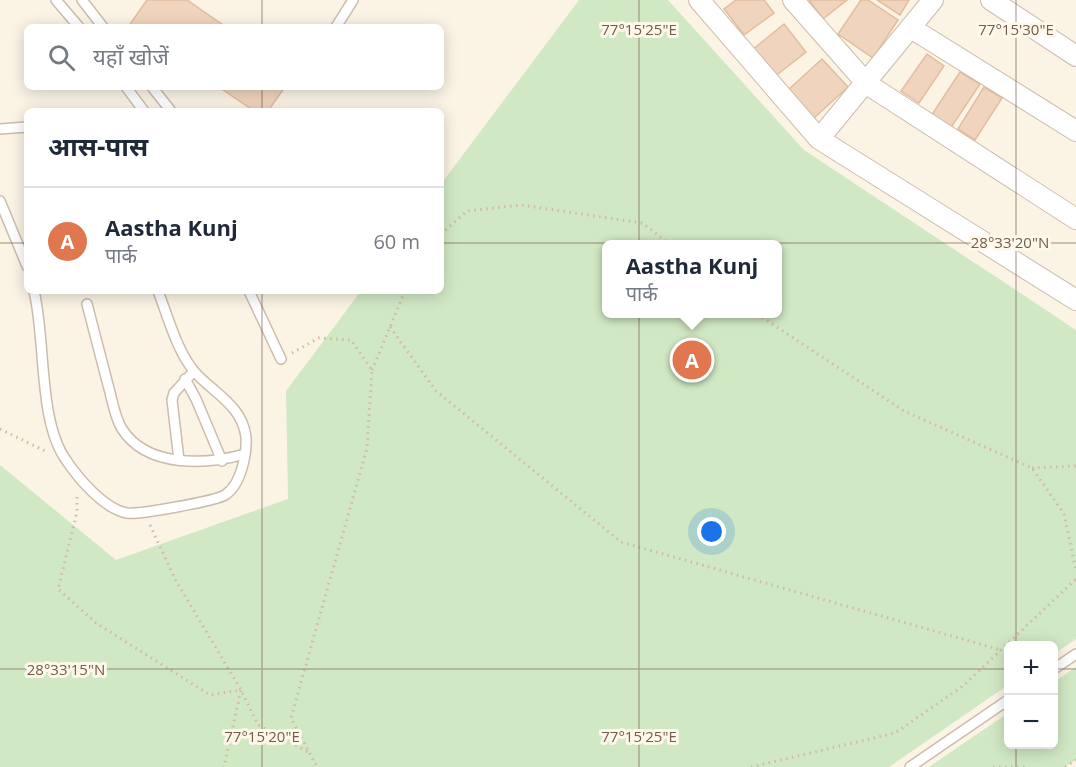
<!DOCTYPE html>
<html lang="hi">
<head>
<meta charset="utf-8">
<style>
  body { margin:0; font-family:"Open Sans","Noto Sans Devanagari",sans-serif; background:#f6f6f7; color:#1f2937 }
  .controls { position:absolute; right:18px; bottom:18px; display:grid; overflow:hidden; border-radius:9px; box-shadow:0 3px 15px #0003 }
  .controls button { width:54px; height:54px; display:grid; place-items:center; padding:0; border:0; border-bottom:2px solid #e0e1e3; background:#fff; color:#1f2937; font:30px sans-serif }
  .you { position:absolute; left:712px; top:532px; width:21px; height:21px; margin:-15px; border:4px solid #fff; border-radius:50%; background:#1a73e8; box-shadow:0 0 0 9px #1a73e833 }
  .badge { display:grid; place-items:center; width:39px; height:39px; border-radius:50%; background:#e0774f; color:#fff; font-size:20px; font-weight:700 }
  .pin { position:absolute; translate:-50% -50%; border:3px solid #fff; box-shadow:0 2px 6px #0006 }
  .popup { position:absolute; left:602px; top:240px; width:180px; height:78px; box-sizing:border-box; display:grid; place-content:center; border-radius:9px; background:#fff; filter:drop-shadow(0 2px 4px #0005); font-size:20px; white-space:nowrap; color:#747a83 }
  .popup b { font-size:22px; color:#1f2937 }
  .popup::after { content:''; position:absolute; left:50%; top:100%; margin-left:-12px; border:12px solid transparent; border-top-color:#fff }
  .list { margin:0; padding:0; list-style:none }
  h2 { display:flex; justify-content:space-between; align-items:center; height:78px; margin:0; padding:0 24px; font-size:26px }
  h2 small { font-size:20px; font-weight:400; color:#747a83 }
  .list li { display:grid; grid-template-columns:39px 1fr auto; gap:18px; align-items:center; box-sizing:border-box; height:108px; padding:0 24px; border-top:2px solid #e0e1e3 }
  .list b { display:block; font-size:22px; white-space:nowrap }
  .list p { margin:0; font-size:20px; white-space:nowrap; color:#747a83 }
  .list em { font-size:20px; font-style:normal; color:#747a83 }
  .icon { flex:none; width:33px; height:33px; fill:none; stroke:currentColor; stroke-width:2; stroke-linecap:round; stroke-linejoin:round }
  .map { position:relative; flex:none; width:1076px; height:767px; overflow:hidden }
  .search { position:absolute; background:#fff; box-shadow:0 3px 15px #0003; left:24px; top:24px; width:420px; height:66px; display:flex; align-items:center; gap:15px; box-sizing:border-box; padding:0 21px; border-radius:9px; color:#747a83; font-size:22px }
  .panel { position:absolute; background:#fff; box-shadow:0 3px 15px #0003; left:24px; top:108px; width:420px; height:186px; border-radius:9px }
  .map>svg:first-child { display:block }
</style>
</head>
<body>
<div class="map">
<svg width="1076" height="767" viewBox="0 0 1076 767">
  <rect width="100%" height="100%" fill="#fbf4e5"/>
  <!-- green -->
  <path fill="#d1e8c4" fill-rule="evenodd" d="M579 0H668L804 150 1076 330V639L1054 654V646H1008V685L889 767H0V465L116 560 288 499 286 391 361 291H441V184ZM606 244H777V314H606Z
    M1076 667V760L1065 767H929L1008 713V744H1054V682Z"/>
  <!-- building -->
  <path fill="#f0d4be" stroke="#e2bc9f" stroke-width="1.5" d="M147 0H187L226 27H134L130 24Z
    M736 0H764L774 13 744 35 724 9Z
    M809 0H847L823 19Z
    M861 0H868L898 20 873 58 838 34Z
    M877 0H909L900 15Z
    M784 24 806 52 774 77 752 50Z
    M927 54 944 66 919 103 901 91Z
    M822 59 848 87 814 118 788 90Z
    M960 72 980 84 950 129 931 116Z
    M219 87H285L268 111H254Z
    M984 87 1002 98 975 140 958 129Z"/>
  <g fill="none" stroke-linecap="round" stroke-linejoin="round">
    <!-- service casing -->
    <g stroke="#ccbcac" stroke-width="12">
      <path id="service" d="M56 0 79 27
        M82 0 103 27
        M336 27 353 0
        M126 87 144 111
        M152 87 171 111
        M0 129 27 127
        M0 201 27 266
        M34 291C46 340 38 421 66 460 78 478 104 509 127 513 138 515 215 501 225 495 241 485 247 454 246 437 242 404 211 392 193 370 176 348 168 317 158 291
        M249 291 281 359
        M87 304C94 331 101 358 108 385 112 398 114 416 122 429 147 468 206 465 245 454
        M185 379 196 399 222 461
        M179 460 172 400 174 393 194 371
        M1054 669 1076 654
        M910 767 1008 700"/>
    </g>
    <!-- minor casing -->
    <g stroke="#ccbcac" stroke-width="22">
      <path id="minor" d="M699 0 819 139 1076 300
        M793 0 867 84 1076 219
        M991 0 1076 56
        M911 28 1076 131
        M819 139 933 0"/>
    </g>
    <!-- path -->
    <path stroke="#d4b8a1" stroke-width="3" stroke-dasharray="1.5 4.5" stroke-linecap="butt" d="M441 234 467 211 521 205 642 223 670 244
      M757 314 904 411 1032 468 1064 514 1076 571
      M390 327 436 391 621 542 1001 650
      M292 353 319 338 351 340 372 370 367 448 291 718 317 767
      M372 370 405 291
      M0 429 47 452
      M1032 468 1076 466
      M77 497V512L58 589 96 623 210 695 241 690 224 767
      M150 525 175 579 241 690 258 725 308 752
      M751 767 895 733 963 686 1076 579
      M993 767H1029
      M1065 767 1076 760"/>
    <!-- service -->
    <use href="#service" stroke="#fff" stroke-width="9"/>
    <!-- minor -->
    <use href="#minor" stroke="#fff" stroke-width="20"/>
  </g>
  <!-- ticks -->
  <path fill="none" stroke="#735c4b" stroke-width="1.5" stroke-opacity="0.45" d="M262 0V27M639 0V767M1016 0V646M262 87V111M0 243H27M441 243H1076M262 291V767M0 669H1008M1054 669H1076M1016 744V767"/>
  <g font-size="15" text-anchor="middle" fill="#735c4b" stroke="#fef8eb" stroke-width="6" stroke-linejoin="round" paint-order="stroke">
    <text x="639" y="35">77°15'25"E</text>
    <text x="1016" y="35">77°15'30"E</text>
    <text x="1010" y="248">28°33'20"N</text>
    <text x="66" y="675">28°33'15"N</text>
    <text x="262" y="742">77°15'20"E</text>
    <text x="639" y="742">77°15'25"E</text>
  </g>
</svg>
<div class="controls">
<button>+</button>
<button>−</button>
</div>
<div class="you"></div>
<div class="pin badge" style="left:692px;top:360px">A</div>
<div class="popup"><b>Aastha Kunj</b>पार्क</div>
<div class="search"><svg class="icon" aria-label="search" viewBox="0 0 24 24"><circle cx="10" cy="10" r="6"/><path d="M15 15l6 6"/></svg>यहाँ खोजें</div>
<section class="panel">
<h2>आस-पास<small></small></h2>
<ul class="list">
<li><span class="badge">A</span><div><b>Aastha Kunj</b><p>पार्क</p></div><em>60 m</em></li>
</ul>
</section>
</div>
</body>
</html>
